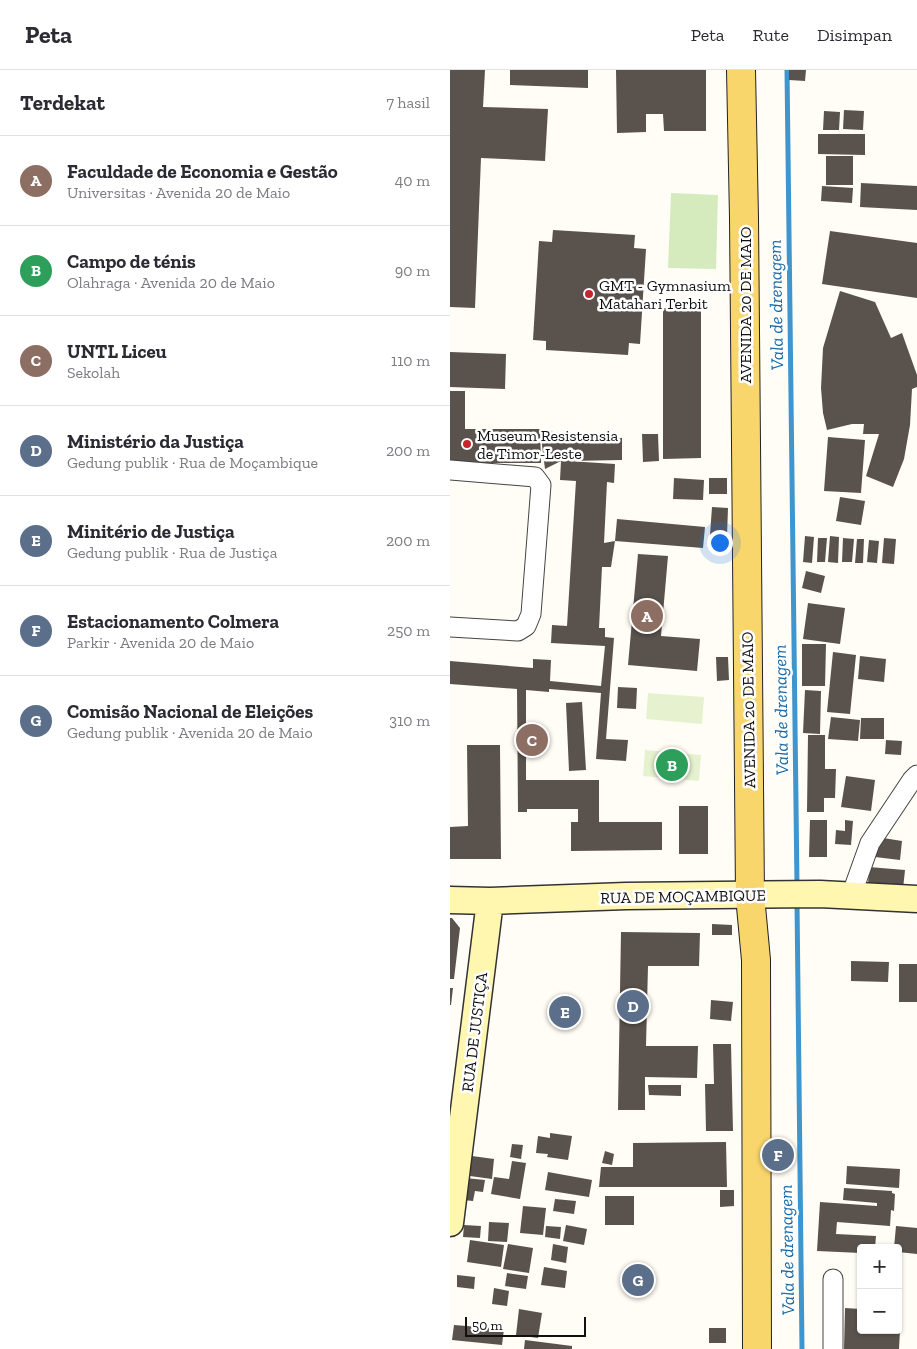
<!DOCTYPE html>
<html lang="id">
<head>
<meta charset="utf-8">
<style>
  body { margin:0; font-family:"Zilla Slab",serif; background:#f2f2f3; color:#2b2b33 }
  .controls { position:absolute; right:15px; bottom:15px; display:grid; overflow:hidden; border-radius:5px; box-shadow:0 1px 4px #0004 }
  .controls button { width:45px; height:45px; display:grid; place-items:center; padding:0; border:0; border-bottom:1px solid #e1e1e2; background:#fff; color:#2b2b33; font:25px sans-serif }
  .scale { position:absolute; left:15px; bottom:12px; width:121px; box-sizing:border-box; padding-left:5px; border:2px solid #111; border-top:0; font-size:14px; line-height:18px; white-space:nowrap; color:#111; -webkit-text-stroke:4px #fff; paint-order:stroke }
  .you { position:absolute; left:269px; top:472px; width:18px; height:18px; margin:-12px; border:4px solid #fff; border-radius:50%; background:#1a73e8; box-shadow:0 0 0 8px #1a73e833 }
  .badge { display:grid; place-items:center; width:32px; height:32px; border-radius:50%; background:#111827; color:#fff; font-size:16px; font-weight:700 }
  .pin { position:absolute; translate:-50% -50%; border:2px solid #fff; box-shadow:0 1px 5px #0006 }
  .list { margin:0; padding:0; list-style:none }
  h2 { display:flex; justify-content:space-between; align-items:center; height:65px; margin:0; padding:0 20px; font-size:21px }
  h2 small { font-size:16px; font-weight:400; color:#7c7c81 }
  .list li { display:grid; grid-template-columns:32px 1fr auto; gap:15px; align-items:center; box-sizing:border-box; height:90px; padding:0 20px; border-top:1px solid #e1e1e2 }
  .list b { display:block; font-size:19px; white-space:nowrap }
  .list p { margin:0; font-size:16px; white-space:nowrap; color:#7c7c81 }
  .list em { font-size:16px; font-style:normal; color:#7c7c81 }
  .map { position:relative; flex:none; width:467px; height:1279px; overflow:hidden }
  header { display:flex; align-items:center; gap:30px; box-sizing:border-box; height:70px; padding:0 25px; background:#fff; border-bottom:1px solid #e1e1e2 }
  header strong { font-size:24px }
  nav { display:flex; gap:28px; margin-inline-start:auto; font-size:18px }
  main { display:flex }
  aside { flex:1; background:#fff }
  .map>svg:first-child { display:block }
</style>
</head>
<body>
<header>
<strong>Peta</strong>
<nav><a>Peta</a><a>Rute</a><a>Disimpan</a></nav>
</header>
<main>
<aside>
<h2>Terdekat<small>7 hasil</small></h2>
<ul class="list">
<li><span class="badge" style="background:#8d6e63">A</span><div><b>Faculdade de Economia e Gestão</b><p>Universitas · Avenida 20 de Maio</p></div><em>40 m</em></li>
<li><span class="badge" style="background:#2e9e5b">B</span><div><b>Campo de ténis</b><p>Olahraga · Avenida 20 de Maio</p></div><em>90 m</em></li>
<li><span class="badge" style="background:#8d6e63">C</span><div><b>UNTL Liceu</b><p>Sekolah</p></div><em>110 m</em></li>
<li><span class="badge" style="background:#5c6f8a">D</span><div><b>Ministério da Justiça</b><p>Gedung publik · Rua de Moçambique</p></div><em>200 m</em></li>
<li><span class="badge" style="background:#5c6f8a">E</span><div><b>Minitério de Justiça</b><p>Gedung publik · Rua de Justiça</p></div><em>200 m</em></li>
<li><span class="badge" style="background:#5c6f8a">F</span><div><b>Estacionamento Colmera</b><p>Parkir · Avenida 20 de Maio</p></div><em>250 m</em></li>
<li><span class="badge" style="background:#5c6f8a">G</span><div><b>Comisão Nacional de Eleições</b><p>Gedung publik · Avenida 20 de Maio</p></div><em>310 m</em></li>
</ul>
</aside>
<div class="map">
<svg width="467" height="1279" viewBox="0 0 467 1279">
  <rect width="100%" height="100%" fill="#fffdf5"/>
  <!-- green -->
  <path fill="#d5ebbd" d="M221 123 268 125 266 199 218 198Z"/>
  <!-- pitch -->
  <path fill="#e6f2cf" d="M198 623 254 627 252 654 196 649Z
    M195 680 251 685 249 711 193 706Z"/>
  <g fill="none" stroke-linecap="round" stroke-linejoin="round">
    <!-- stream -->
    <path stroke="#3f96cf" stroke-width="5" d="M337 0 347 816
      M347 832 352 1279"/>
  </g>
  <!-- building -->
  <path fill="#5a524d" d="M0 0H35L33 37 98 39 95 91 31 88 25 238 0 237Z
    M60 0H138V18L60 15Z
    M166 0H256V61H214L213 44H196V62L167 63Z
    M339 0H356L355 11 339 10Z
    M394 40 414 41 413 60 393 59Z
    M374 41 390 42 389 60H373Z
    M368 64H415V85L368 84Z
    M376 86H403V115H376Z
    M411 113 467 116V140L410 137Z
    M372 116 403 118 402 133 371 131Z
    M103 160 185 165 184 178 196 179 190 274 179 273 178 285 96 280V271L83 270 89 171 102 172Z
    M380 161 467 173V228L372 214Z
    M390 221 425 232 441 268 452 263 467 305V317L462 319 460 355 454 389 443 417 416 406 429 364H413L414 354H402L377 360 373 343 371 318 373 278Z
    M213 238H251V388L213 389Z
    M0 282 56 284 55 319 0 317Z
    M0 321H15V359H90L112 364 143 368H172V390L118 391 165 394 164 413 157 412 154 473 165 471 161 497H152L149 558H155V567L164 568 156 669 178 670 176 691 146 689 151 623 99 619V622L76 620V710H149V752H212V780L121 781V752H128V739H77V742H68L67 619 0 614V591L83 598V589L101 590 100 611 151 616 155 576 101 573 102 555 117 556 126 411 110 410 111 391 95 399 90 359 91 393H0Z
    M192 364H208L209 391 193 392Z
    M378 367 415 370 411 423 374 421Z
    M224 408 254 410 253 430 223 429Z
    M259 408H277V424H259Z
    M390 427 415 431 411 455 386 451Z
    M262 437 278 438 277 466 260 465Z
    M167 449 255 457 253 478 165 471Z
    M355 466 364 467 362 493 353 492Z
    M380 466 389 467 388 493 378 492Z
    M368 468H377L375 492H367Z
    M393 468 404 469 402 492H392Z
    M434 468 446 469 444 494 432 493Z
    M407 469H414L413 493H405Z
    M419 470 429 471 427 493 417 492Z
    M188 484 218 486 211 566 250 569 247 601 178 595Z
    M356 501 375 506 371 523 352 518Z
    M358 533 395 538 390 574 353 569Z
    M352 574H376L375 616H352Z
    M383 582 406 585 400 644 377 642Z
    M410 586 436 589 434 612 408 609Z
    M266 587H278L279 610 267 611Z
    M168 617 187 618 186 639 167 638Z
    M355 620 371 621 370 664 353 663Z
    M132 632 136 700 119 701 116 633Z
    M381 647 410 650 408 671 378 669Z
    M411 648H434V669H410Z
    M358 665H375V699H386L385 728H374V742H357Z
    M436 670 452 671 451 685 435 684Z
    M17 675H50L51 789H0V757L18 756Z
    M396 706 425 710 421 741 391 737Z
    M229 736H258V784H229Z
    M360 750H377V787H359Z
    M395 750 403 751 401 775 385 774 386 760 395 761Z
    M427 767 452 771 450 790 425 787Z
    M419 797 455 800 453 819 418 815Z
    M0 848H2L10 858 4 909H0Z
    M262 854 282 855V865H262Z
    M171 862 250 863 249 896H198L196 976H248L247 1008 195 1007V1040H168Z
    M401 891 439 892 438 912 401 911Z
    M449 894H467V932H449Z
    M0 918H3L1 935H0Z
    M261 930 283 932 281 951 260 949Z
    M263 974H281L283 1061H256L255 1014H264Z
    M198 1015H231V1026L199 1025Z
    M100 1063 122 1066 118 1090 97 1087 98 1084 86 1083 88 1066 100 1068Z
    M276 1072 277 1117H149L151 1097H183V1073Z
    M62 1074 73 1075 71 1089 60 1087Z
    M155 1081 164 1084 162 1095 152 1093Z
    M22 1086 44 1089 42 1109 20 1106Z
    M62 1091 76 1093 70 1129 41 1124 44 1107 59 1109Z
    M397 1096 450 1099 449 1118 396 1114Z
    M98 1102 142 1110 139 1127 95 1120Z
    M15 1108 35 1110 33 1122 25 1121 23 1131 13 1130Z
    M394 1118 442 1121V1123L445 1124 444 1141 441 1140 440 1156 387 1152 386 1164 426 1166 425 1178H411V1183L367 1181 370 1132 427 1136V1133L393 1130Z
    M270 1120H284V1136L270 1137Z
    M155 1126H184V1155H155Z
    M105 1129 126 1131 124 1144 103 1141Z
    M73 1136 96 1138 93 1165 70 1163Z
    M39 1152 59 1153 57 1172 38 1171Z
    M14 1155 31 1156 30 1168 13 1167Z
    M116 1155 137 1159 134 1175 113 1171Z
    M96 1156 111 1157 110 1169 95 1167Z
    M446 1156 467 1158V1184L448 1182V1178H444Z
    M20 1170 54 1175 51 1197 17 1192Z
    M58 1174 83 1178 79 1203 53 1199Z
    M103 1174 118 1177 116 1193 101 1190Z
    M94 1197 117 1201 115 1218 91 1215Z
    M57 1203 78 1206 76 1219 55 1216Z
    M7 1205 25 1207 24 1219 7 1217Z
    M44 1218 59 1221 57 1236 42 1234Z
    M395 1238 411 1239V1260H450L449 1279H394Z
    M69 1239 92 1243 88 1268 66 1265Z
    M4 1255 54 1259 52 1275 2 1270Z
    M259 1258H276V1273H259Z
    M75 1270 122 1276V1279H74Z"/>
  <g fill="none" stroke-linecap="round" stroke-linejoin="round">
    <!-- street casing -->
    <g stroke="#444" stroke-width="21">
      <path id="street" d="M0 400 85 407 91 415 81 544 76 556 68 561 0 557
        M401 826 420 773 462 710 467 705
        M383 1279V1209"/>
    </g>
    <!-- secondary casing -->
    <g stroke="#333" stroke-width="29">
      <path id="secondary" d="M0 830 40 831 176 826 370 824 467 829
        M0 1153 40 831"/>
    </g>
    <!-- primary casing -->
    <g stroke="#222" stroke-width="30">
      <path id="primary" d="M291 0 294 148 300 826 306 890 307 1279"/>
    </g>
    <!-- street -->
    <use href="#street" stroke="#fff" stroke-width="19"/>
    <!-- secondary -->
    <use href="#secondary" stroke="#fff6b0" stroke-width="26"/>
    <!-- primary -->
    <use href="#primary" stroke="#f9d66b" stroke-width="28"/>
  </g>
  <!-- markers -->
  <g fill="#c4262e" stroke="#fff" stroke-width="2">
    <circle cx="139" cy="224" r="5"/>
    <circle cx="17" cy="374" r="5"/>
  </g>
  <g text-anchor="middle" stroke-width="5" stroke-linejoin="round" paint-order="stroke">
    <!-- poi labels -->
    <g font-size="16" fill="#111" stroke="#fff" text-anchor="start">
      <text x="149" y="221">GMT - Gymnasium<tspan x="149" dy="18">Matahari Terbit</tspan></text>
      <text x="27" y="371">Museum Resistensia<tspan x="27" dy="18">de Timor-Leste</tspan></text>
    </g>
    <!-- street labels -->
    <g font-size="16" fill="#111" stroke="#fff">
      <text transform="translate(295 235) rotate(-90)" y="6">AVENIDA 20 DE MAIO</text>
      <text transform="translate(298 640) rotate(-91)" y="6">AVENIDA 20 DE MAIO</text>
      <text transform="translate(233 826) rotate(-1)" y="6">RUA DE MOÇAMBIQUE</text>
      <text transform="translate(24 962) rotate(-83)" y="6">RUA DE JUSTIÇA</text>
    </g>
    <!-- water labels -->
    <g font-size="18" font-style="italic" fill="#1768a6" stroke="#fff">
      <text transform="translate(326 235) rotate(-91)" y="6">Vala de drenagem</text>
      <text transform="translate(331 640) rotate(-91)" y="6">Vala de drenagem</text>
      <text transform="translate(337 1180) rotate(-91)" y="6">Vala de drenagem</text>
    </g>
  </g>
</svg>
<div class="controls">
<button>+</button>
<button>−</button>
</div>
<div class="scale">50 m</div>
<div class="you"></div>
<div class="pin badge" style="left:197px;top:546px;background:#8d6e63">A</div>
<div class="pin badge" style="left:222px;top:695px;background:#2e9e5b">B</div>
<div class="pin badge" style="left:82px;top:670px;background:#8d6e63">C</div>
<div class="pin badge" style="left:183px;top:936px;background:#5c6f8a">D</div>
<div class="pin badge" style="left:115px;top:942px;background:#5c6f8a">E</div>
<div class="pin badge" style="left:328px;top:1085px;background:#5c6f8a">F</div>
<div class="pin badge" style="left:188px;top:1210px;background:#5c6f8a">G</div>
</div>
</main>
</body>
</html>
